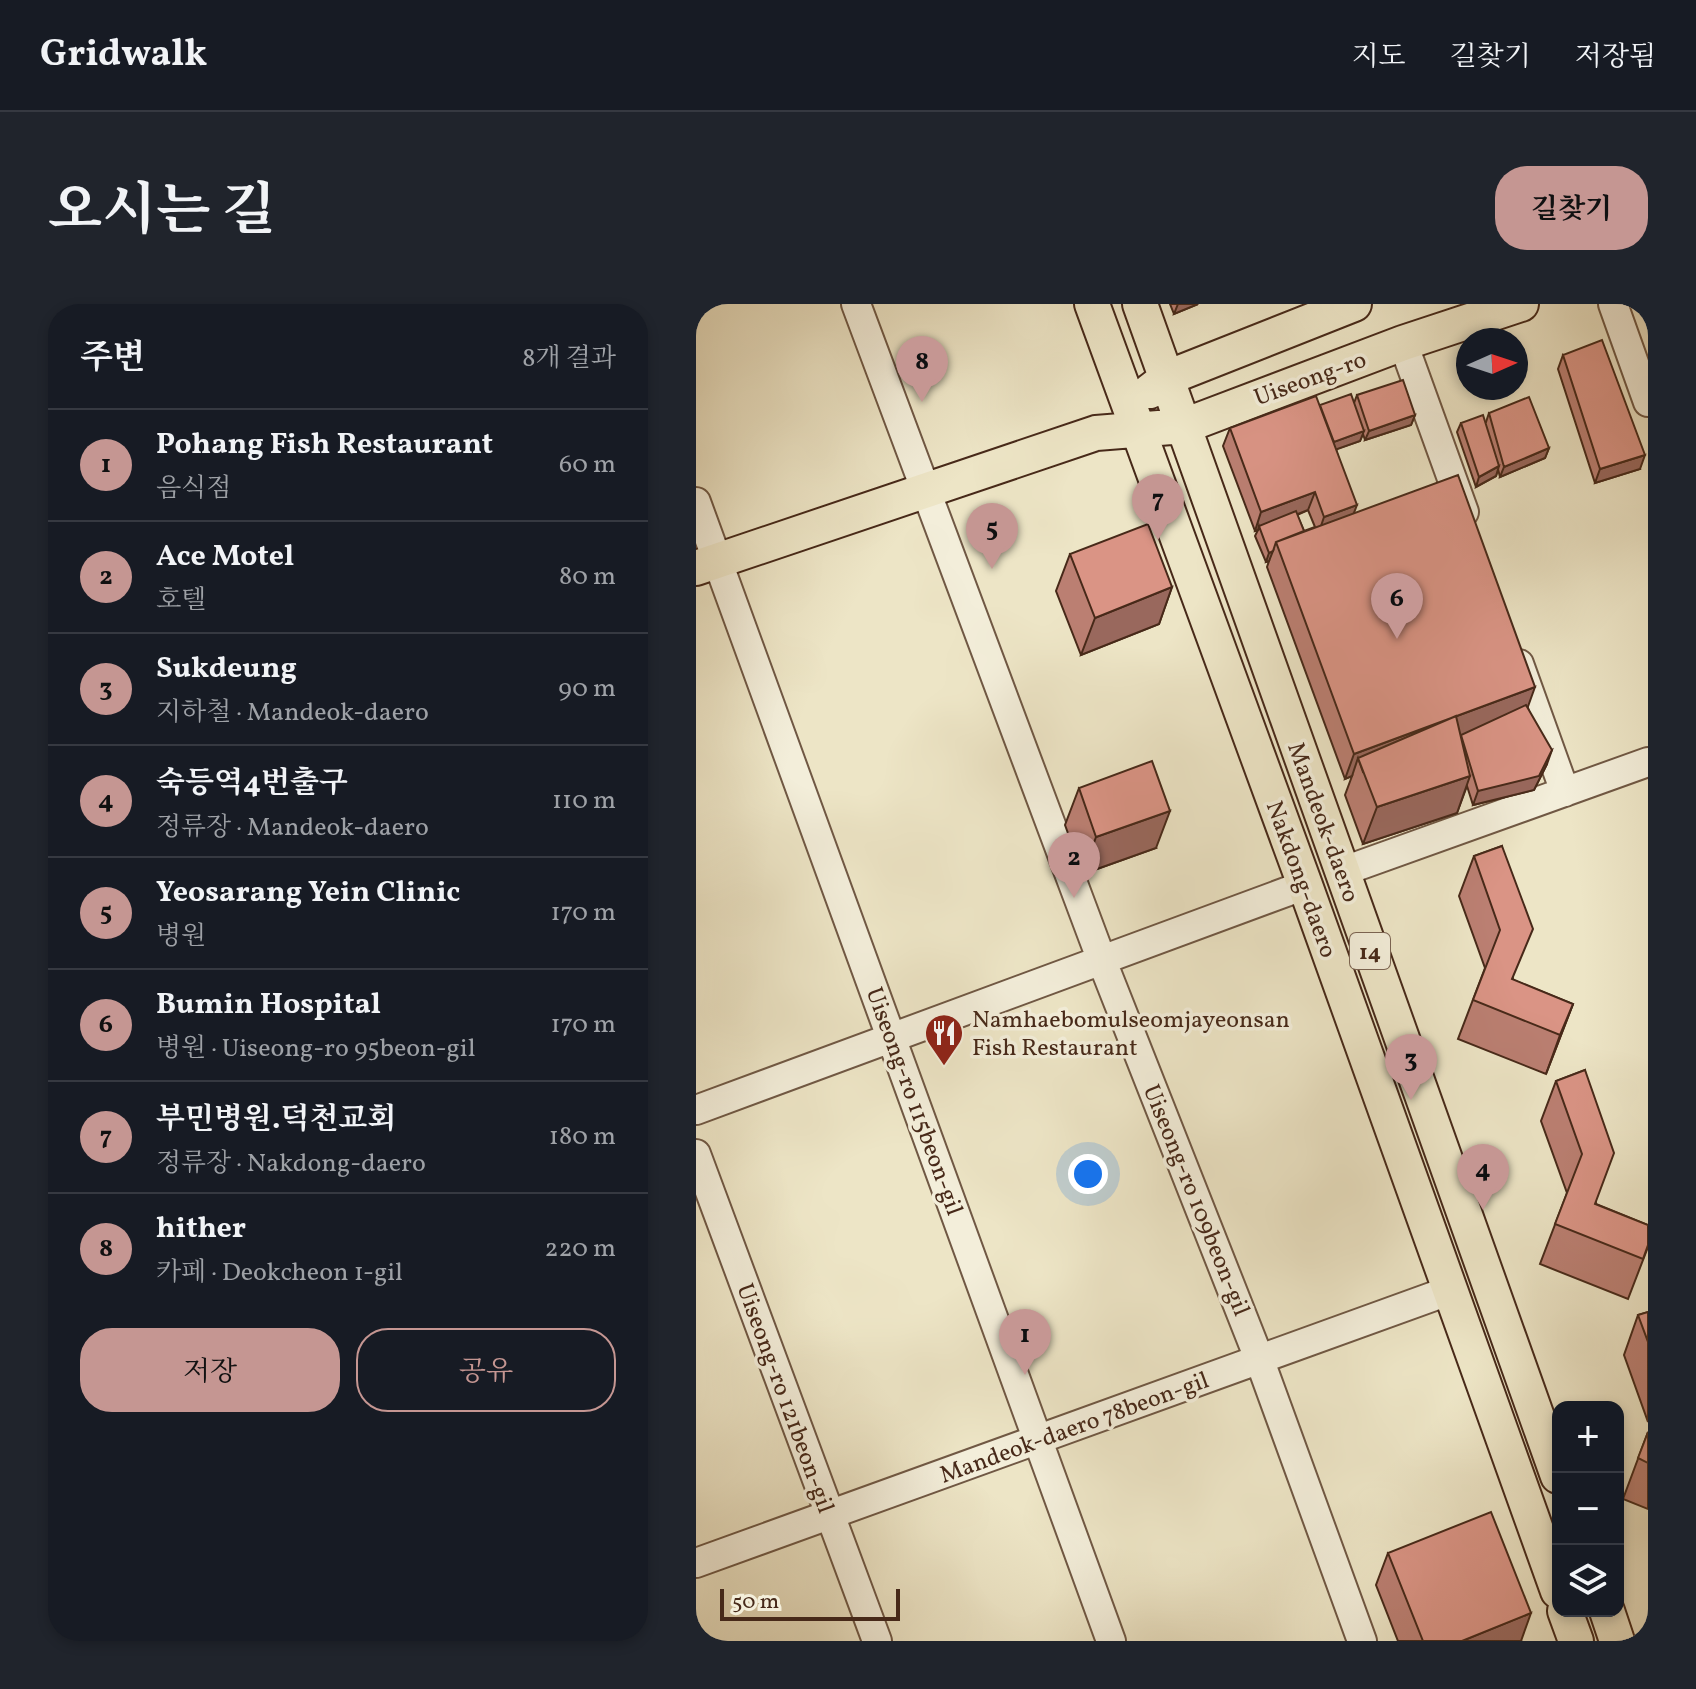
<!DOCTYPE html>
<html lang="ko">
<head>
<meta charset="utf-8">
<style>
  body { margin:0; font-family:Vollkorn,"Noto Serif KR",serif; background:#20242c; color:#f1f3f6 }
  .controls { position:absolute; right:24px; bottom:24px; display:grid; overflow:hidden; border-radius:16px; box-shadow:0 4px 12px #0003 }
  .controls button { width:72px; height:72px; display:grid; place-items:center; padding:0; border:0; border-bottom:2px solid #363941; background:#171b24; color:#f1f3f6; font:40px sans-serif }
  .compass { position:absolute; left:760px; top:24px; width:72px; height:72px; border-radius:50%; background:#171b24; box-shadow:0 4px 12px #0003; rotate:87deg }
  .scale { position:absolute; left:24px; bottom:20px; width:180px; box-sizing:border-box; padding-left:8px; border:4px solid #472919; border-top:0; font-size:22px; line-height:28px; white-space:nowrap; color:#472919; -webkit-text-stroke:6px #f3eeda; paint-order:stroke }
  .you { position:absolute; left:392px; top:870px; width:28px; height:28px; margin:-20px; border:6px solid #fff; border-radius:50%; background:#1a73e8; box-shadow:0 0 0 12px #1a73e833 }
  .badge { display:grid; place-items:center; width:52px; height:52px; border-radius:50%; background:#c59692; color:#111; font-size:26px; font-weight:700 }
  .pin { position:absolute; translate:-50% -66px; filter:drop-shadow(0 2px 4px #0008) }
  .pin::after { content:''; position:absolute; top:42px; width:28px; height:24px; background:inherit; clip-path:polygon(0 0,100% 0,50% 100%) }
  .list { margin:0; padding:0; list-style:none }
  h2 { display:flex; justify-content:space-between; align-items:center; height:104px; margin:0; padding:0 32px; font-size:34px }
  h2 small { font-size:26px; font-weight:400; color:#9ea1a6 }
  .list li { display:grid; grid-template-columns:52px 1fr auto; gap:24px; align-items:center; box-sizing:border-box; height:112px; padding:0 32px; border-top:2px solid #363941 }
  .list b { display:block; font-size:30px; white-space:nowrap }
  .list p { margin:0; font-size:26px; white-space:nowrap; color:#9ea1a6 }
  .list em { font-size:26px; font-style:normal; color:#9ea1a6 }
  .actions { display:flex; gap:16px; padding:24px 32px }
  .actions a { flex:1; padding:18px 0; border:2px solid #c59692; border-radius:32px; text-align:center; font-size:28px; color:#c59692 }
  .actions .main { background:#c59692; color:#111 }
  .icon { flex:none; width:44px; height:44px; fill:none; stroke:currentColor; stroke-width:2; stroke-linecap:round; stroke-linejoin:round }
  .map { position:relative; flex:none; width:952px; height:1337px; overflow:hidden; border-radius:32px }
  header { display:flex; align-items:center; gap:48px; box-sizing:border-box; height:112px; padding:0 40px; background:#171b24; border-bottom:2px solid #363941 }
  header strong { font-size:38px }
  nav { display:flex; gap:44px; margin-inline-start:auto; font-size:28px }
  .intro { display:flex; align-items:center; justify-content:space-between; box-sizing:border-box; height:192px; padding:0 48px }
  h1 { margin:0; font-size:56px }
  .button { padding:20px 36px; border-radius:32px; background:#c59692; color:#111; font-size:28px; font-weight:700 }
  main { display:flex; gap:48px; padding:0 48px }
  aside { flex:1; background:#171b24; border-radius:32px; box-shadow:0 4px 12px #0003 }
  .map>svg:first-child { display:block }
</style>
</head>
<body>
<header>
<strong>Gridwalk</strong>
<nav><a>지도</a><a>길찾기</a><a>저장됨</a></nav>
</header>
<div class="intro"><h1>오시는 길</h1><a class="button">길찾기</a></div>
<main>
<aside>
<h2>주변<small>8개 결과</small></h2>
<ul class="list">
<li><span class="badge">1</span><div><b>Pohang Fish Restaurant</b><p>음식점</p></div><em>60 m</em></li>
<li><span class="badge">2</span><div><b>Ace Motel</b><p>호텔</p></div><em>80 m</em></li>
<li><span class="badge">3</span><div><b>Sukdeung</b><p>지하철 · Mandeok-daero</p></div><em>90 m</em></li>
<li><span class="badge">4</span><div><b>숙등역4번출구</b><p>정류장 · Mandeok-daero</p></div><em>110 m</em></li>
<li><span class="badge">5</span><div><b>Yeosarang Yein Clinic</b><p>병원</p></div><em>170 m</em></li>
<li><span class="badge">6</span><div><b>Bumin Hospital</b><p>병원 · Uiseong-ro 95beon-gil</p></div><em>170 m</em></li>
<li><span class="badge">7</span><div><b>부민병원.덕천교회</b><p>정류장 · Nakdong-daero</p></div><em>180 m</em></li>
<li><span class="badge">8</span><div><b>hither</b><p>카페 · Deokcheon 1-gil</p></div><em>220 m</em></li>
</ul>
<div class="actions"><a class="main">저장</a><a>공유</a></div>
</aside>
<div class="map">
<svg width="952" height="1337" viewBox="0 0 952 1337">
  <rect width="100%" height="100%" fill="#ede5c6"/>
  <filter id="stains"><feTurbulence type="fractalNoise" baseFrequency=".0025" numOctaves="4"/><feColorMatrix values="0 0 0 0 .2 0 0 0 0 .09 0 0 0 0 .02 0 0 0 .5 -.17"/></filter>
  <radialGradient id="worn" r=".72"><stop offset=".6" stop-color="#630" stop-opacity="0"/><stop offset="1" stop-color="#630" stop-opacity=".3"/></radialGradient>
  <g fill="none" stroke-linecap="round" stroke-linejoin="round">
    <!-- minor casing -->
    <g stroke="#705844" stroke-width="32">
      <path id="minor" d="M160 0 406 657 564 1057 666 1337
        M917 0 952 98
        M707 39 768 208
        M0 198 415 1337
        M823 360 869 488
        M645 568 952 458
        M0 806 609 581
        M0 850 181 1337
        M0 1259 755 986"/>
    </g>
    <!-- major casing -->
    <g stroke="#472919" stroke-width="38">
      <path id="major" d="M396 0 609 581 862 1287
        M444 0 862 1172
        M454 87 471 74 658 0
        M0 264 400 129 488 122 707 39 825 0
        M869 1307 880 1337
        M911 1307 921 1337"/>
    </g>
    <!-- minor -->
    <use href="#minor" stroke="#f3eeda" stroke-width="28"/>
    <!-- major -->
    <use href="#major" stroke="#ede5c6" stroke-width="34"/>
  </g>
  <!-- wall -->
  <path fill="#bb7f72" stroke="#472919" stroke-width="2" fill-rule="evenodd" d="M474 0H502L478 10Z
    M867 51 944 165 899 179 862 65Z
    M661 91 719 111 715 121 669 136 667 130 664 137 640 145 658 209 832 404 851 460 838 486 777 501 771 482 761 509 667 540 649 491 656 472 649 475 571 263 573 257 570 258 559 232 562 226 559 227 527 142 534 124 624 101 658 99ZM612 206 619 223 608 227 601 211Z
    M793 109 853 144 849 154 804 173 802 165 800 172 780 183 761 128 765 119 790 118Z
    M374 250 476 283 463 320 385 351 360 287Z
    M383 484 460 544 387 570 369 521Z
    M806 542 817 676 877 700 850 770 762 735 789 664 763 592 778 552Z
    M889 766 900 900 952 921V943L932 995 844 960 871 889 845 817 860 777Z
    M952 1008V1118L928 1051 942 1011Z
    M952 1128V1205L927 1195Z
    M692 1249 825 1337H702L680 1281Z"/>
  <!-- shaded-wall -->
  <path fill="#99685d" stroke="#472919" stroke-width="2" d="M482 0H502L478 10Z
    M719 111 715 121 669 136 673 127Z
    M668 127 664 137 633 148 637 138Z
    M853 144 849 154 804 173 808 163Z
    M949 151 944 165 899 179 904 165Z
    M803 162 800 172 780 183 783 173Z
    M619 188 612 206 564 225 563 222 562 226 559 227 565 208Z
    M661 201 654 219 622 231 628 213Z
    M577 247 573 257 570 258 573 249Z
    M476 283 463 320 385 351 399 314Z
    M839 383 830 408 667 468 662 454 656 472 649 475 658 450Z
    M856 446 851 460 838 486 777 501 782 487Z
    M774 472 761 509 667 540 681 503Z
    M474 507 460 544 387 570 400 533Z
    M877 700 862 739 850 770 864 731Z
    M835 1309 825 1337H766Z"/>
  <!-- building -->
  <path fill="#da9485" stroke="#472919" stroke-width="2" d="M906 36 949 151 904 165 867 51Z
    M707 76 719 111 673 127 661 91Z
    M655 90 668 127 638 138 624 101Z
    M620 92 661 201 628 213 619 188 565 208 534 124Z
    M833 93 853 144 808 163 793 109Z
    M787 111 803 162 783 173 765 119Z
    M762 171 839 383 658 450 580 238Z
    M600 207 608 227 580 238 577 247 573 249 563 222Z
    M452 220 476 283 399 314 374 250Z
    M830 401 856 446 843 472 782 487 765 431Z
    M760 412 774 472 681 503 662 454Z
    M456 457 474 507 400 533 383 484Z
    M806 542 837 625 816 675 877 700 864 731 777 696 804 626 778 552Z
    M889 766 918 849 899 900 952 921V941L947 955 859 920 886 850 860 777Z
    M952 1008V1038L942 1011Z
    M952 1128V1159L942 1154Z
    M795 1208 835 1309 766 1337H727L692 1249Z"/>
  <!-- icons -->
  <defs>
    <g id="restaurant-pin" transform="scale(2)"><path d="M0 17L-7.5 6A9.5 9.5 0 1 1 7.5 6Z" fill="#8f2418" stroke="#f3eeda"/><path d="M-5-6h1v4h1v-4h1v4h1v-4h1v5L-1.5 .5V6h-2V.5L-5-1ZM5-6V6H3V1.5H1.5Q1.5-4 5-6Z" fill="#fff"/></g>
  </defs>
  <g fill-rule="evenodd">
    <use href="#restaurant-pin" x="248" y="729"/>
  </g>
  <g text-anchor="middle" stroke-width="7" stroke-linejoin="round" paint-order="stroke">
    <!-- shield labels -->
    <rect fill="#f3eeda" stroke="#7b6453" stroke-width="2" x="654" y="629" width="40" height="36" rx="6"/>
    <g font-size="22" font-weight="bold" fill="#472919">
      <text x="674" y="655">14</text>
    </g>
    <!-- street labels -->
    <g font-size="24" fill="#472919" stroke="#f3eeda">
      <text transform="translate(614 74) rotate(-20)" y="8">Uiseong-ro</text>
      <text transform="translate(628 518) rotate(70)" y="8">Mandeok-daero</text>
      <text transform="translate(606 575) rotate(70)" y="8">Nakdong-daero</text>
      <text transform="translate(219 797) rotate(70)" y="8">Uiseong-ro 115beon-gil</text>
      <text transform="translate(501 896) rotate(68)" y="8">Uiseong-ro 109beon-gil</text>
      <text transform="translate(90 1094) rotate(70)" y="8">Uiseong-ro 121beon-gil</text>
      <text transform="translate(378 1123) rotate(-20)" y="8">Mandeok-daero 78beon-gil</text>
    </g>
    <!-- poi labels -->
    <g font-size="24" fill="#472919" stroke="#f3eeda" text-anchor="start">
      <text x="276" y="723">Namhaebomulseomjayeonsan<tspan x="276" dy="28">Fish Restaurant</tspan></text>
    </g>
  </g>
  <rect width="100%" height="100%" filter="url(#stains)"/>
  <rect width="100%" height="100%" fill="url(#worn)"/>
</svg>
<div class="controls">
<button>+</button>
<button>−</button>
<button><svg class="icon" aria-label="layers" viewBox="0 0 24 24"><path d="M12 4l9 5-9 5-9-5zM3 14l9 5 9-5"/></svg></button>
</div>
<svg class="compass" viewBox="-18 -18 36 36"><path d="M0-13l5 13h-10z" fill="#e53935"/><path d="M0 13l5-13h-10z" fill="#9ea1a6"/></svg>
<div class="scale">50 m</div>
<div class="you"></div>
<div class="pin badge" style="left:329px;top:1071px">1</div>
<div class="pin badge" style="left:378px;top:594px">2</div>
<div class="pin badge" style="left:715px;top:796px">3</div>
<div class="pin badge" style="left:787px;top:906px">4</div>
<div class="pin badge" style="left:296px;top:265px">5</div>
<div class="pin badge" style="left:701px;top:335px">6</div>
<div class="pin badge" style="left:462px;top:236px">7</div>
<div class="pin badge" style="left:226px;top:98px">8</div>
</div>
</main>
</body>
</html>
